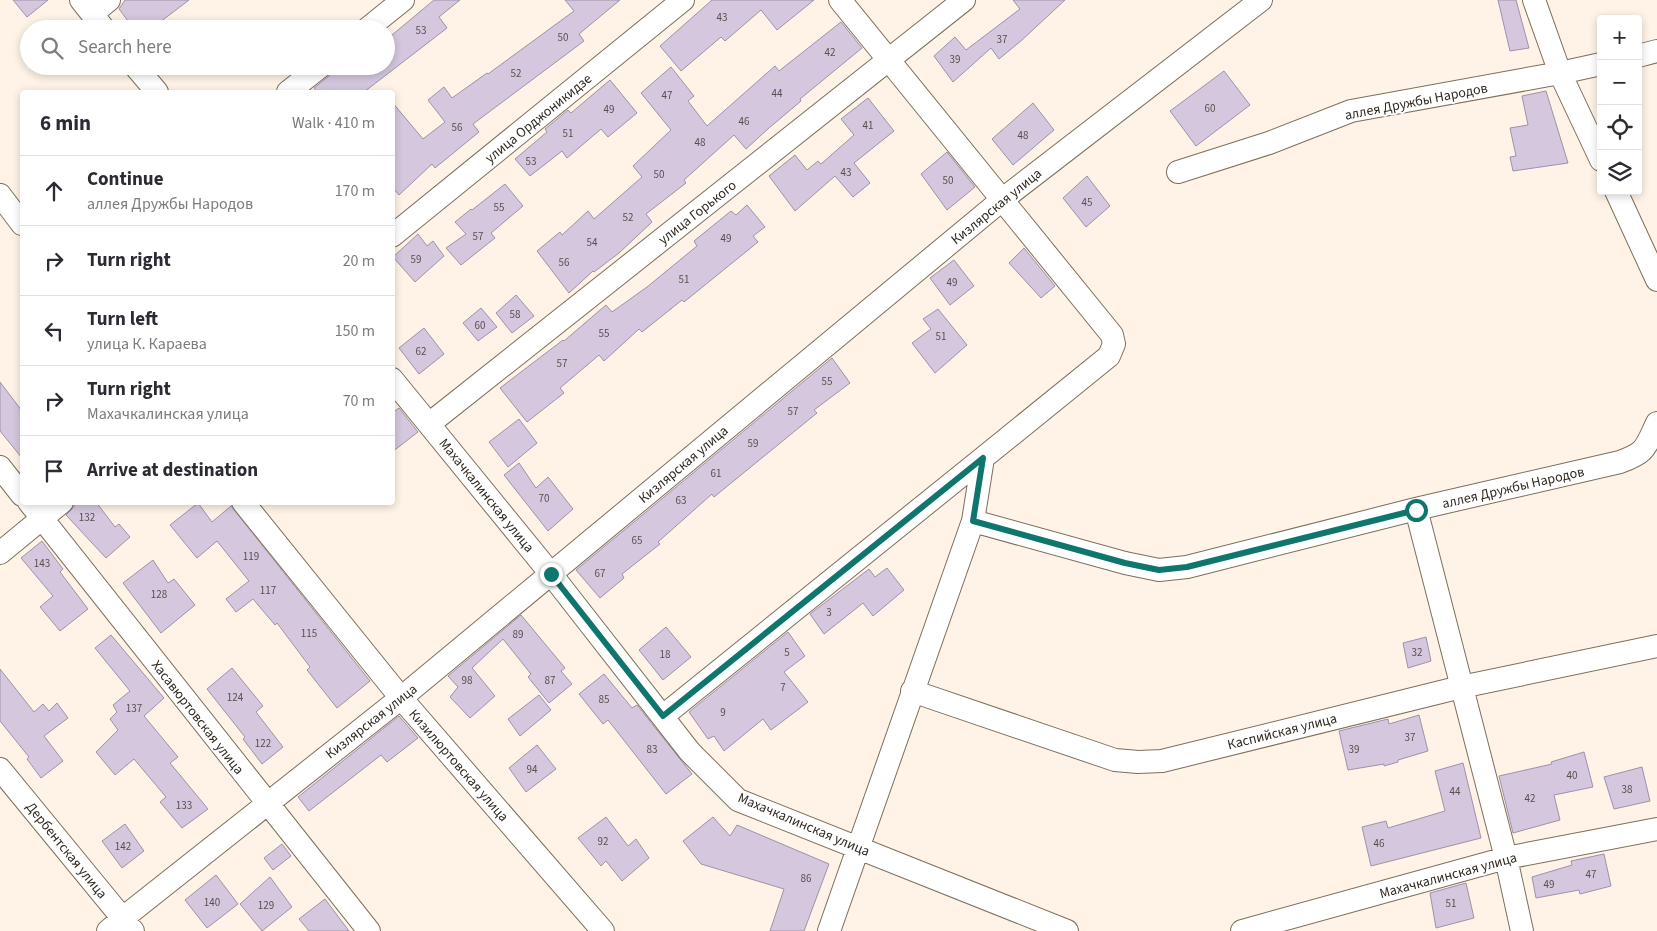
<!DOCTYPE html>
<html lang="en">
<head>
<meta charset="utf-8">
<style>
  body { margin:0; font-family:"Source Sans 3",sans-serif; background:#f7f7f7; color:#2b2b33 }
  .controls { position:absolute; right:15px; top:15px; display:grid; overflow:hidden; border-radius:5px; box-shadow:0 2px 8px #0003 }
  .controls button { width:45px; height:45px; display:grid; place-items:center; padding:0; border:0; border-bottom:1px solid #e1e1e2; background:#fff; color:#2b2b33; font:25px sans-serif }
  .stop { position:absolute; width:15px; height:15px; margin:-11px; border:4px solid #0f766e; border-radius:50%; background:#fff }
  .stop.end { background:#0f766e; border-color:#fff; box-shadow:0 1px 5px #0008 }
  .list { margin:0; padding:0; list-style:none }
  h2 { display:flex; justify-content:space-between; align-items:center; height:65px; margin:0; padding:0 20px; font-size:21px }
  h2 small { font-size:16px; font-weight:400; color:#7c7c81 }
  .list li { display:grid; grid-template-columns:32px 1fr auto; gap:15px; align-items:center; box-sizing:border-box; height:70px; padding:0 20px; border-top:1px solid #e1e1e2 }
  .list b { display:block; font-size:19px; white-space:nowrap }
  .list p { margin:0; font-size:16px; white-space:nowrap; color:#7c7c81 }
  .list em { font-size:16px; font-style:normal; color:#7c7c81 }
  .icon { flex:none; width:28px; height:28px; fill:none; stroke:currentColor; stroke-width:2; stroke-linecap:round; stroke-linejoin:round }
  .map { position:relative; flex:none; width:1657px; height:931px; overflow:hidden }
  .search { position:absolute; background:#fff; box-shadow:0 2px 8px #0003; left:20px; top:20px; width:375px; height:55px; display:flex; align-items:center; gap:12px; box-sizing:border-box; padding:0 18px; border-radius:28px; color:#7c7c81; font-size:19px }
  .panel { position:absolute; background:#fff; box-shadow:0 2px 8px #0003; left:20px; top:90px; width:375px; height:415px; border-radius:5px }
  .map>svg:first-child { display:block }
</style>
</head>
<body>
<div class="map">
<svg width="1657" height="931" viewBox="0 0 1657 931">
  <rect width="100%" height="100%" fill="#fef3e6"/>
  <!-- building -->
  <path fill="#d4c7de" stroke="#9e92a8" d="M13 0H48L27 17Z
    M125 0H189L151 29H134L119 9Z
    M434 0H460L439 17 447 28 364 92H317L314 88 329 76 333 71 334 66H386V40Z
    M565 0H620L579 34 584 41 473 124 479 132 435 168 432 164 399 195 392 187V102L423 139 445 122 428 100 444 87 452 98 487 73 488 74 574 11Z
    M712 0H814L777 30 761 10 725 41 721 37 681 71 660 46Z
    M1013 0H1065L1022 40 999 59 991 48 953 82 934 56 955 37 966 50 1020 9Z
    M1498 0H1516L1529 48 1510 51Z
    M841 22 862 48 800 99 801 101 769 128 746 149 734 135 684 180 686 183 646 214 652 222 619 253 594 272 593 271 569 293 537 251 560 232 562 235 588 211 594 219 642 177 633 166 671 130 641 93 671 67 694 96 688 101 707 126 775 66 779 71Z
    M1224 71 1250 105 1196 146 1170 111Z
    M610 80 637 113 608 137 601 129 567 158 562 151 530 176 515 159 547 132 545 129 568 110 571 113Z
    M1546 91 1568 163 1513 171 1510 157 1516 156 1510 128 1528 125 1522 96Z
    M868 98 894 131 854 163 870 183 853 197 835 176 795 211 769 176 795 155 807 170 818 161 821 164 854 135 841 119Z
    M1033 103 1054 130 1013 165 992 139Z
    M947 152 975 187 947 210 921 174Z
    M1087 176 1110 206 1086 227 1063 198Z
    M505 184 523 206 491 233 495 238 461 265 446 248 466 234 455 222 471 209 472 210Z
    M747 205 765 227 753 236 758 242 684 302 682 300 642 332 639 329 604 361 599 355 560 388 564 393 527 422 500 388 563 340 564 341 606 305 612 312 647 287 697 246 694 241 731 211 736 215Z
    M418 234 427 246 433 241 444 256 415 282 393 257Z
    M1024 248 1055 286 1041 298 1009 263Z
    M954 260 974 286 950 305 930 278Z
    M516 295 534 316 512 333 496 313Z
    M481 308 497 327 478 341 463 323Z
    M938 309 967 345 935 373 912 343 931 329 923 319Z
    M424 328 444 354 419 374 399 348Z
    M832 358 850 383 814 410 817 413 714 497 712 494 658 542 660 544 622 574 624 578 600 598 576 570Z
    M0 382 22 411V458L0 431Z
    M399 408 418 432 392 452V413Z
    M519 419 537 443 508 467 489 442Z
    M519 463 536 488 548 477 573 509 548 531 504 475Z
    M75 502H96L115 527 119 524 130 537 106 558 66 515 74 507Z
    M198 503 212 522 231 506 370 681 337 708 307 670 310 667 277 623 275 625 253 599 236 612 226 599 249 581 217 541 197 558 170 525Z
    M42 541 63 569 60 572 88 609 60 631 40 607 53 596 21 558Z
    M153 560 168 583 174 579 195 605 161 633 123 583Z
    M887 568 904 590 873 616 863 603 824 634 810 614 869 569 875 577Z
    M521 615 565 668 561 671 572 684 549 703 528 677 531 674 503 639 472 668 495 696 470 718 450 697 458 687 448 676Z
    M666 627 691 657 663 680 639 650Z
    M788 632 805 656 784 672 808 702 771 730 763 719 724 751 714 736 708 739 689 712Z
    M111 635 164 698 144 716 178 757 170 763 208 809 182 828 160 802 166 797 134 759 115 775 96 752 118 730 110 719 117 712 113 705 130 691 95 648Z
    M1426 637 1431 661 1408 668 1403 643Z
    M232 668 263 706 256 712 283 747 262 764 243 739 245 737 207 689Z
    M0 669 34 712 43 704 49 711 57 703 68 718 44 736 63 761 41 778 27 759 29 757 0 721Z
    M604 674 632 708 637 705 692 774 666 794 608 720 603 724 579 694Z
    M539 695 551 710 520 736 508 719Z
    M1419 715 1428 751 1398 760V762L1384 766V764L1348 770 1339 731 1388 719 1389 724Z
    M399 716 418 738 387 762 381 755 309 811 298 797Z
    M537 745 556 769 526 792 509 768Z
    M1584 752 1593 787 1554 795 1560 820 1513 833 1499 776 1552 764 1551 762Z
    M1463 763 1481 838 1371 866 1362 827 1386 821 1388 828 1445 811 1435 771Z
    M1642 767 1650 801 1614 809 1604 777Z
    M606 817 628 846 636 839 649 858 622 881 606 861 601 866 578 838Z
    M713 817 730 836 737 825 829 864 804 931H770L784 889 701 864 683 841Z
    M125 824 144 851 122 868 102 841Z
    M282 844 291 856 273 870 264 858Z
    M1604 854 1611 886 1580 894 1579 890 1536 898 1532 877 1572 865 1571 861Z
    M216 875 238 904 207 928 185 900Z
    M270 877 292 907 262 931 240 904Z
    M1466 883 1474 918 1436 928 1430 893Z
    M325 899 349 931H309L299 919Z"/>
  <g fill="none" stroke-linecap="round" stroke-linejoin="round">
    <!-- street casing -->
    <g stroke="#7d6f5b" stroke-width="24">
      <path id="street" d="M81 0 104 29
        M1534 0 1560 73 1601 160
        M92 14 109 0
        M367 29 403 0
        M1638 56 1657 51
        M135 66 157 92
        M288 92 321 66
        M1178 172 1269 143 1351 111 1560 73 1601 64
        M1616 191 1657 280
        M0 195 22 224
        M392 236 683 0
        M392 379 551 574 690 752 738 800 1067 931
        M429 424 964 0
        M0 467 22 495
        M29 502 369 931
        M243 502 401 698 603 931
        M1416 509 1506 858 1522 931
        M973 521 1125 563 1159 570 1187 567 1416 509 1620 462C1647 452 1645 448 1657 423
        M0 553 62 502
        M912 691 1115 760 1138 762 1162 761 1461 687 1657 646
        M663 716 983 458
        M0 769 133 931
        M108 931 123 918 401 698 1003 199 1261 0
        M829 931 973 521 983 458 1109 356 1114 344 1112 335 840 0
        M1242 931 1506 858 1657 829"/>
    </g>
    <!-- street -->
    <use href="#street" stroke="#fff" stroke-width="22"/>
  </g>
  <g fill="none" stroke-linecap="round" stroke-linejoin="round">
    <!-- route -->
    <path stroke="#0f766e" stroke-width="6" d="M551 574 663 716 983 458 973 521 1125 563 1159 570 1187 567 1416 510"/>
  </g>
  <g text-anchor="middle" stroke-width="4" stroke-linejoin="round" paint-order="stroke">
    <!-- number labels -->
    <g font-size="11" fill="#585050">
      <text x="722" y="21">43</text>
      <text x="421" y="34">53</text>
      <text x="563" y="41">50</text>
      <text x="1002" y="43">37</text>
      <text x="830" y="56">42</text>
      <text x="955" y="63">39</text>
      <text x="516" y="77">52</text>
      <text x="777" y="97">44</text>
      <text x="667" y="99">47</text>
      <text x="1210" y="112">60</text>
      <text x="609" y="113">49</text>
      <text x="744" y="125">46</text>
      <text x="868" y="129">41</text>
      <text x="457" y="131">56</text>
      <text x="568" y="137">51</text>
      <text x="1023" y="139">48</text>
      <text x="700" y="146">48</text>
      <text x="531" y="165">53</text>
      <text x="846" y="176">43</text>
      <text x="659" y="178">50</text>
      <text x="948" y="184">50</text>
      <text x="1087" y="206">45</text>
      <text x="499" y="211">55</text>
      <text x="628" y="221">52</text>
      <text x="478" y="240">57</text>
      <text x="726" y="242">49</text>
      <text x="592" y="246">54</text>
      <text x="416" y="263">59</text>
      <text x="564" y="266">56</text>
      <text x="684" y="283">51</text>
      <text x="952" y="286">49</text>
      <text x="515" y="318">58</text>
      <text x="480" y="329">60</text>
      <text x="604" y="337">55</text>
      <text x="941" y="340">51</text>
      <text x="421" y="355">62</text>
      <text x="562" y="367">57</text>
      <text x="827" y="385">55</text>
      <text x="793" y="415">57</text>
      <text x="753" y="447">59</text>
      <text x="716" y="477">61</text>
      <text x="544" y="502">70</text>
      <text x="681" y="504">63</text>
      <text x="87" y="521">132</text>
      <text x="637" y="544">65</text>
      <text x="251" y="560">119</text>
      <text x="42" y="567">143</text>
      <text x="600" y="577">67</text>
      <text x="268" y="594">117</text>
      <text x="159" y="598">128</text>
      <text x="829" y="616">3</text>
      <text x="309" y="637">115</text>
      <text x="518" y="638">89</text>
      <text x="787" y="656">5</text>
      <text x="1417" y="656">32</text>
      <text x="665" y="658">18</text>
      <text x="467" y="684">98</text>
      <text x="550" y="684">87</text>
      <text x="783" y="691">7</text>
      <text x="235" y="701">124</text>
      <text x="604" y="703">85</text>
      <text x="134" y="712">137</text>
      <text x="723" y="716">9</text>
      <text x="1410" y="741">37</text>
      <text x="263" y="747">122</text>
      <text x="652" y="753">83</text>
      <text x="1354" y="753">39</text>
      <text x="532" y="773">94</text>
      <text x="1572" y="779">40</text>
      <text x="1627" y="793">38</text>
      <text x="1455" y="795">44</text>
      <text x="1530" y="802">42</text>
      <text x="184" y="809">133</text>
      <text x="603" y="845">92</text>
      <text x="1379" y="847">46</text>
      <text x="123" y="850">142</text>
      <text x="1591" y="878">47</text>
      <text x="806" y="882">86</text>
      <text x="1549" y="888">49</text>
      <text x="212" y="906">140</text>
      <text x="1451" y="907">51</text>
      <text x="266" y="909">129</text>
    </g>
    <!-- street labels -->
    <g font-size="14" fill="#2f2820" stroke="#fff">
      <text transform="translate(1416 101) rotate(-11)" y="5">аллея Дружбы Народов</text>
      <text transform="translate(538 118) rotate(-39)" y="5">улица Орджоникидзе</text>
      <text transform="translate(996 206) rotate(-39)" y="5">Кизлярская улица</text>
      <text transform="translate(697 212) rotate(-38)" y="5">улица Горького</text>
      <text transform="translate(683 464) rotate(-40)" y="5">Кизлярская улица</text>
      <text transform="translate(1513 487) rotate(-13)" y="5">аллея Дружбы Народов</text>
      <text transform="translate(487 495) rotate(51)" y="5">Махачкалинская улица</text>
      <text transform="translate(198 717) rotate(52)" y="5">Хасавюртовская улица</text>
      <text transform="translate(371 721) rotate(-38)" y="5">Кизлярская улица</text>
      <text transform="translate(1282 731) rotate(-14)" y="5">Каспийская улица</text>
      <text transform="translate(459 765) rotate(49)" y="5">Кизилюртовская улица</text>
      <text transform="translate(804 824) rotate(23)" y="5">Махачкалинская улица</text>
      <text transform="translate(67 850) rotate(51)" y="5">Дербентская улица</text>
      <text transform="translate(1448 875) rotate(-15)" y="5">Махачкалинская улица</text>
    </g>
  </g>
</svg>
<div class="controls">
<button>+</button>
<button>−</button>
<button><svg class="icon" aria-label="locate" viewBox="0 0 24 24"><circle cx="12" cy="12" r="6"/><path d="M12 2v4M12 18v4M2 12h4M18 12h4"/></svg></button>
<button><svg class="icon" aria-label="layers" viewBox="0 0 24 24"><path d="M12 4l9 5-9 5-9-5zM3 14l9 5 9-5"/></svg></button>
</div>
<div class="stop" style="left:1416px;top:510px"></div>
<div class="stop end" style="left:551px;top:574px"></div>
<div class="search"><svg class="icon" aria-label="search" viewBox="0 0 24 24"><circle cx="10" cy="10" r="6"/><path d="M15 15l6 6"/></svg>Search here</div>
<section class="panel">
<h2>6 min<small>Walk · 410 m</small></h2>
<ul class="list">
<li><svg class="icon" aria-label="ahead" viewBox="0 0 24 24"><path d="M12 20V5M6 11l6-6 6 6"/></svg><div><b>Continue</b><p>аллея Дружбы Народов</p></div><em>170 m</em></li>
<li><svg class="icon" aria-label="right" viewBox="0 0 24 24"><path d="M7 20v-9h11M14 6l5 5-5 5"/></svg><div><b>Turn right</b></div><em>20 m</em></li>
<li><svg class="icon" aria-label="left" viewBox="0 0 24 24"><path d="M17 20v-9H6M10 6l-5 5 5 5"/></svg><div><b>Turn left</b><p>улица К. Караева</p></div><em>150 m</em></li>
<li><svg class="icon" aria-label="right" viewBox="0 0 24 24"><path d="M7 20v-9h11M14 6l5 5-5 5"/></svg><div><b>Turn right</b><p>Махачкалинская улица</p></div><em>70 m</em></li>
<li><svg class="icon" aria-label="arrive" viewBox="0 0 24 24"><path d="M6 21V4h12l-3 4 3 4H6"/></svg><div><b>Arrive at destination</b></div></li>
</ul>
</section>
</div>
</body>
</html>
